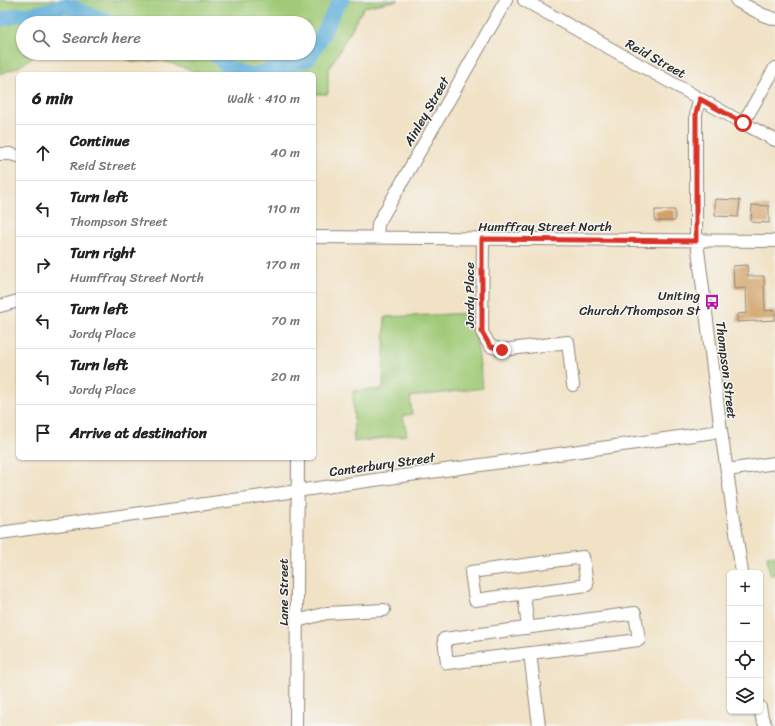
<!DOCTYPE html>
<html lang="en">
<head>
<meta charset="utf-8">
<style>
  body { margin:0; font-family:Sriracha,sans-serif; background:#f2f2f2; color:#202124 }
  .controls { position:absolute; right:12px; bottom:12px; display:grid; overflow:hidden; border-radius:6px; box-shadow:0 1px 3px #0004 }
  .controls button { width:36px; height:36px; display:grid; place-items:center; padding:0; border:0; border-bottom:1px solid #e0e0e0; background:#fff; color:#202124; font:20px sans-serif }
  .stop { position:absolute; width:12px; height:12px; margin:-9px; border:3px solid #d93025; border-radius:50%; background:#fff }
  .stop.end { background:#d93025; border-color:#fff; box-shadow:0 1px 4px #0008 }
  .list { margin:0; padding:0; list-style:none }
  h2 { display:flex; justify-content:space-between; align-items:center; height:52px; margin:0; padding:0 16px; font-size:17px }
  h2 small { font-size:13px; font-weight:400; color:#757577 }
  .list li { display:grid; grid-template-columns:26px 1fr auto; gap:12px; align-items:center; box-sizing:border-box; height:56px; padding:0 16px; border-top:1px solid #e0e0e0 }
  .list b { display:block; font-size:15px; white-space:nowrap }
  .list p { margin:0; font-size:13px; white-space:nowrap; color:#757577 }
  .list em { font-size:13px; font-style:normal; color:#757577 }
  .icon { flex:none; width:22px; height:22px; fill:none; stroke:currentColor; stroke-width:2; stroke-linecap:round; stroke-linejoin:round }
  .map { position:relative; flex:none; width:775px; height:726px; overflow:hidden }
  .search { position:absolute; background:#fff; box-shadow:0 1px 3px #0004; left:16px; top:16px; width:300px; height:44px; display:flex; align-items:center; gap:10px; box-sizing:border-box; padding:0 14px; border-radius:22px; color:#757577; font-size:15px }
  .panel { position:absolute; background:#fff; box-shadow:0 1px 3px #0004; left:16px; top:72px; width:300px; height:388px; border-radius:6px }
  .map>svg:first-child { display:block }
</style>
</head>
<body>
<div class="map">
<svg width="775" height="726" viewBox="0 0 775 726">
  <rect width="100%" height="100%" fill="#f6f6f2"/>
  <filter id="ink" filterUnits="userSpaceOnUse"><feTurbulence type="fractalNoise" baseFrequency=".025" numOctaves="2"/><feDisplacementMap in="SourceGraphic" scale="8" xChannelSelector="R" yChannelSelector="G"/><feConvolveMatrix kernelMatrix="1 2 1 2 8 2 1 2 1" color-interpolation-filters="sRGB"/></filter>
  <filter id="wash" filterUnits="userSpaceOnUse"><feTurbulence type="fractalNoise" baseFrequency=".012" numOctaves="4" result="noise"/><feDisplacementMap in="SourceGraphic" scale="16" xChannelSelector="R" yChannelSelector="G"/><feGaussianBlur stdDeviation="0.9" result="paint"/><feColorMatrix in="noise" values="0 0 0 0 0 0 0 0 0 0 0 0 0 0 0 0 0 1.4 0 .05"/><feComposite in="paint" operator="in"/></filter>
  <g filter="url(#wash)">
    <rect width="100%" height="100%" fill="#f1e2c6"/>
    <!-- green -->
    <path fill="#a0ca77" stroke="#667a51" d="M0 0H399L364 7 328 71V94H314V74H203L161 60 134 62 111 53H309V23H23V53H38L19 67 0 74Z
      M473 313 483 388 410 397 412 414 403 416 407 435 354 442 353 391 383 389 385 317Z
      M775 555V575H770L767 556Z"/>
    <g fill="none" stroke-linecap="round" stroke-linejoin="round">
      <!-- river -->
      <path stroke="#5faed9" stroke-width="15" d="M0 20 18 15 33 14 66 5 112 23
        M211 53 218 57 228 68 247 74
        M257 74 308 59 319 42 335 9 342 0"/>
    </g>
    <g id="blocks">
      <!-- building -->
      <path fill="#d1a267" d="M715 199 740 200 738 217 715 216Z
        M752 205 769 206V223L751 222Z
        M655 210H675V221H655Z
        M747 265 748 276H764L765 311 775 310V320L737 322V314L747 313 746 288 734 289 733 266Z"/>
    </g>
  </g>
  <g filter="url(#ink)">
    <use href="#blocks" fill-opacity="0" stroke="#8e8678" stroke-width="1"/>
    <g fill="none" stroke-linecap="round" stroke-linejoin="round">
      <!-- minor casing -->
      <g stroke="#8e8678" stroke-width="14">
        <path id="minor" d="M524 0 743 123 775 140
          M737 1 763 15 775 19
          M699 99 696 115V234L721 431 742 573
          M743 123 775 68
          M0 154H10L18 156
          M314 237 775 241
          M377 238 378 224 506 0
          M483 239 482 332 490 346 502 350 568 342 573 385
          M0 306 18 301
          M727 470 775 463
          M0 533 721 431
          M583 557 587 585 475 600 471 572Z
          M524 594 528 628
          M635 613 639 640 447 663 444 639Z
          M297 621 327 613 384 610
          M530 653 539 726
          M760 707 762 718 766 726
          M296 726 298 458"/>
      </g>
      <!-- minor -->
      <use href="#minor" stroke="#fff" stroke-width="12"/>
    </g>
  </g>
  <g fill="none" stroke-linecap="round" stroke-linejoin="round" filter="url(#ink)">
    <!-- route -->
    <path stroke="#d93025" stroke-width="5" d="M502 350 490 346 482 332V239L696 241V114L700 99 743 123"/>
  </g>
  <!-- icons -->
  <defs>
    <g id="bus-bare" transform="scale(1.2)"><path d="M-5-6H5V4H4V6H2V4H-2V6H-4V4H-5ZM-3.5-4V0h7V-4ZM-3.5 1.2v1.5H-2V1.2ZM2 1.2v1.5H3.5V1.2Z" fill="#b5179e" stroke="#f6f6f2" stroke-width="2.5" paint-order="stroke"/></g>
  </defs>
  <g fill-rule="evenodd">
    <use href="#bus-bare" x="712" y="302"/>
  </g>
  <g text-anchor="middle" stroke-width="3" stroke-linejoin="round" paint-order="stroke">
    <!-- street labels -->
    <g font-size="13" fill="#2b2b2b" stroke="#f6f6f2">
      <text transform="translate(656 58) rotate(29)" y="5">Reid Street</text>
      <text transform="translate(426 111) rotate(-60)" y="5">Ainley Street</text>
      <text x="545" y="231">Humffray Street North</text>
      <text transform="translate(469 295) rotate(-90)" y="5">Jordy Place</text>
      <text transform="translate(727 370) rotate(83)" y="5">Thompson Street</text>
      <text transform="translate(382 464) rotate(-8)" y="5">Canterbury Street</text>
      <text transform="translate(283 592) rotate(-90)" y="5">Lane Street</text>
    </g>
    <!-- poi labels -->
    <g font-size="13" fill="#2b2b2b" stroke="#f6f6f2" text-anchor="end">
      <text x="700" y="300">Uniting<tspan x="700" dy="15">Church/Thompson St</tspan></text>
    </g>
  </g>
</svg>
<div class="controls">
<button>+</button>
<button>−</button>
<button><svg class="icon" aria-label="locate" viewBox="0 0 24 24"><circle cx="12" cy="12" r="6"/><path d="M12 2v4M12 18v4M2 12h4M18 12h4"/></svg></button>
<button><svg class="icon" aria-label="layers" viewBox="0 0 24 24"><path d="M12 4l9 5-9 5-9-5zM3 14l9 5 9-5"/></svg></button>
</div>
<div class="stop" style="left:743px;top:123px"></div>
<div class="stop end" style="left:502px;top:350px"></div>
<div class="search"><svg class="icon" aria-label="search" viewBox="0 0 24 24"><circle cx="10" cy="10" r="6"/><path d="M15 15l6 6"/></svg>Search here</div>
<section class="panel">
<h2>6 min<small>Walk · 410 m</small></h2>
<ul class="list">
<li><svg class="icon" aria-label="ahead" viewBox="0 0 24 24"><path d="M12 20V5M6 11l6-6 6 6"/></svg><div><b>Continue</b><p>Reid Street</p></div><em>40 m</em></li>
<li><svg class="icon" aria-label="left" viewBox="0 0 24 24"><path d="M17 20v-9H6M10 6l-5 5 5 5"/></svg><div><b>Turn left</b><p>Thompson Street</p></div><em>110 m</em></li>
<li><svg class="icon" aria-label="right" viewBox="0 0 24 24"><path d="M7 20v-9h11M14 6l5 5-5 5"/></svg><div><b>Turn right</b><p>Humffray Street North</p></div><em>170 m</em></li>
<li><svg class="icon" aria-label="left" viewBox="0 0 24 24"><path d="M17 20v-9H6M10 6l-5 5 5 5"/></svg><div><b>Turn left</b><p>Jordy Place</p></div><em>70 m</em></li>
<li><svg class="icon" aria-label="left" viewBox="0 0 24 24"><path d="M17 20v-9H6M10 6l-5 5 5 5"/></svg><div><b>Turn left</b><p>Jordy Place</p></div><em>20 m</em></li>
<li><svg class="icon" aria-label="arrive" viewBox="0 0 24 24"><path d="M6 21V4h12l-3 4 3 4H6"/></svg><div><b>Arrive at destination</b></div></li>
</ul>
</section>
</div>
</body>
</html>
